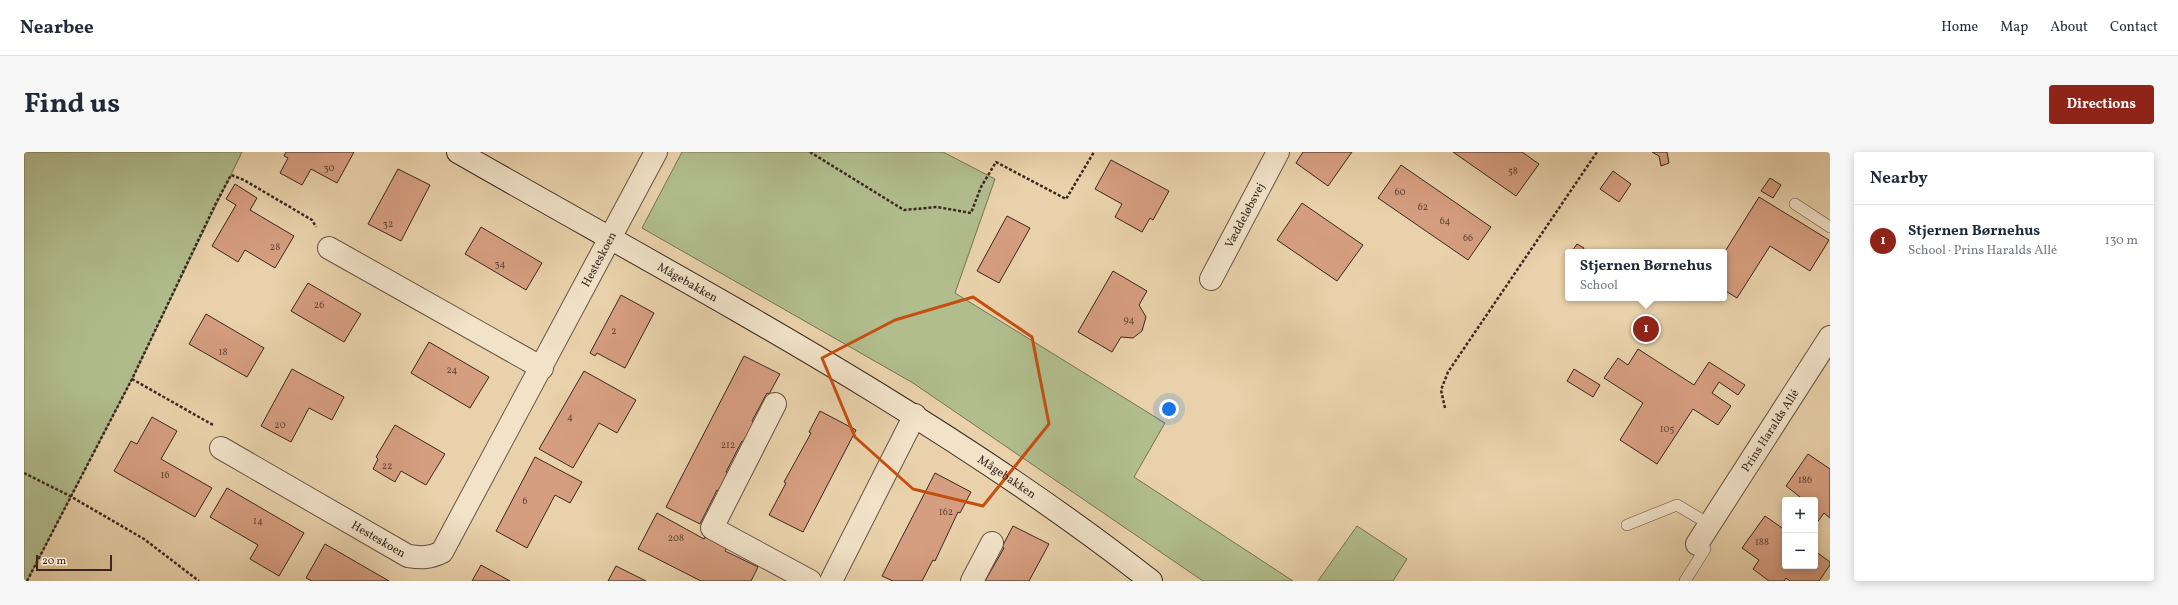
<!DOCTYPE html>
<html lang="en">
<head>
<meta charset="utf-8">
<style>
  body { margin:0; font-family:Vollkorn,serif; background:#f6f6f7; color:#1f2937 }
  .controls { position:absolute; right:12px; bottom:12px; display:grid; overflow:hidden; border-radius:4px; box-shadow:0 2px 10px #0003 }
  .controls button { width:36px; height:36px; display:grid; place-items:center; padding:0; border:0; border-bottom:1px solid #e0e1e3; background:#fff; color:#1f2937; font:20px sans-serif }
  .scale { position:absolute; left:12px; bottom:10px; width:76px; box-sizing:border-box; padding-left:4px; border:2px solid #3a2720; border-top:0; font-size:11px; line-height:14px; white-space:nowrap; color:#3a2720; -webkit-text-stroke:3px #f1e2c8; paint-order:stroke }
  .you { position:absolute; left:1145px; top:257px; width:14px; height:14px; margin:-10px; border:3px solid #fff; border-radius:50%; background:#1a73e8; box-shadow:0 0 0 6px #1a73e833 }
  .badge { display:grid; place-items:center; width:26px; height:26px; border-radius:50%; background:#8f2418; color:#fff; font-size:13px; font-weight:700 }
  .pin { position:absolute; translate:-50% -50%; border:2px solid #fff; box-shadow:0 1px 4px #0006 }
  .popup { position:absolute; left:1541px; top:97px; width:162px; height:52px; box-sizing:border-box; display:grid; place-content:center; border-radius:4px; background:#fff; filter:drop-shadow(0 1px 3px #0005); font-size:13px; white-space:nowrap; color:#747a83 }
  .popup b { font-size:15px; color:#1f2937 }
  .popup::after { content:''; position:absolute; left:50%; top:100%; margin-left:-8px; border:8px solid transparent; border-top-color:#fff }
  .list { margin:0; padding:0; list-style:none }
  h2 { display:flex; justify-content:space-between; align-items:center; height:52px; margin:0; padding:0 16px; font-size:17px }
  h2 small { font-size:13px; font-weight:400; color:#747a83 }
  .list li { display:grid; grid-template-columns:26px 1fr auto; gap:12px; align-items:center; box-sizing:border-box; height:72px; padding:0 16px; border-top:1px solid #e0e1e3 }
  .list b { display:block; font-size:15px; white-space:nowrap }
  .list p { margin:0; font-size:13px; white-space:nowrap; color:#747a83 }
  .list em { font-size:13px; font-style:normal; color:#747a83 }
  .map { position:relative; flex:none; width:1806px; height:429px; overflow:hidden; border-radius:4px }
  header { display:flex; align-items:center; gap:24px; box-sizing:border-box; height:56px; padding:0 20px; background:#fff; border-bottom:1px solid #e0e1e3 }
  header strong { font-size:19px }
  nav { display:flex; gap:22px; margin-inline-start:auto; font-size:14px }
  .intro { display:flex; align-items:center; justify-content:space-between; box-sizing:border-box; height:96px; padding:0 24px }
  h1 { margin:0; font-size:28px }
  .button { padding:10px 18px; border-radius:4px; background:#8f2418; color:#fff; font-size:14px; font-weight:700 }
  main { display:flex; gap:24px; padding:0 24px }
  aside { flex:1; background:#fff; border-radius:4px; box-shadow:0 2px 10px #0003 }
  .map>svg:first-child { display:block }
</style>
</head>
<body>
<header>
<strong>Nearbee</strong>
<nav><a>Home</a><a>Map</a><a>About</a><a>Contact</a></nav>
</header>
<div class="intro"><h1>Find us</h1><a class="button">Directions</a></div>
<main>
<div class="map">
<svg width="1806" height="429" viewBox="0 0 1806 429">
  <rect width="100%" height="100%" fill="#e9d2ab"/>
  <filter id="stains"><feTurbulence type="fractalNoise" baseFrequency=".005" numOctaves="4"/><feColorMatrix values="0 0 0 0 .2 0 0 0 0 .09 0 0 0 0 .02 0 0 0 .5 -.17"/></filter>
  <radialGradient id="worn" r=".72"><stop offset=".6" stop-color="#630" stop-opacity="0"/><stop offset="1" stop-color="#630" stop-opacity=".3"/></radialGradient>
  <!-- green -->
  <path fill="#b1bd8d" stroke="#767256" d="M0 0H218L108 227 3 429H0Z
    M658 0H919L971 27 931 141 1141 271 1110 325 1269 429H1179L889 231 618 76Z
    M1333 374 1383 407 1369 429H1294Z"/>
  <!-- building -->
  <path fill="#d69e80" stroke="#3a2720" d="M262 0H330L313 31 287 17 278 33 256 21 264 6 260 4Z
    M1279 0H1328L1304 34 1272 11Z
    M1429 0H1498L1515 12 1492 44Z
    M1628 0H1643L1645 11 1637 14 1635 4Z
    M1087 8 1145 39 1129 68 1126 66 1118 80 1091 65 1098 52 1071 37Z
    M1377 13 1467 75 1444 108 1354 46Z
    M374 17 406 33 377 89 344 72Z
    M1589 19 1607 32 1595 50 1576 37Z
    M1746 26 1757 33 1749 46 1737 39Z
    M211 32 233 46 226 58 270 84 251 116 221 98 214 110 188 94 212 53 202 47Z
    M1735 45 1805 88 1786 119 1746 94 1713 146 1700 138V101Z
    M1278 51 1339 93 1313 129 1253 88Z
    M983 64 1006 76 975 131 953 119Z
    M457 75 518 111 502 138 441 102Z
    M1553 92 1560 96 1558 100 1548 99Z
    M1089 119 1123 139 1115 153 1122 165 1118 179 1109 186 1097 185 1088 200 1054 180Z
    M284 131 337 162 320 190 267 159Z
    M597 143 630 161 601 216 573 201 571 204 566 201Z
    M182 162 240 196 223 225 165 192Z
    M405 190 465 225 446 256 387 221Z
    M1614 197 1670 233 1685 210 1721 233 1714 243 1695 230 1688 241 1707 254 1694 273 1669 257 1633 312 1596 288 1619 251 1580 226 1594 206 1604 213Z
    M720 204 756 222 745 242 743 241 728 269 731 271 721 291 718 289 702 320 705 321 695 340 693 338 676 372 642 355Z
    M268 217 320 245 308 268 285 256 267 290 237 274Z
    M1550 217 1576 233 1569 245 1543 229Z
    M560 219 612 248 593 281 575 271 549 316 515 297Z
    M796 259 832 278 779 380 745 363 762 331 760 330 787 281 785 280Z
    M128 265 153 279 137 307 188 336 171 365 90 319 107 289 113 292Z
    M371 273 421 302 402 333 377 319 371 330 349 317 354 307 352 305Z
    M1784 302 1806 317V366L1800 361 1792 372 1791 348H1780L1762 334Z
    M511 305 558 330 546 351 531 343 503 396 472 379Z
    M911 321 947 340 936 361 934 360 911 409 909 408 898 429H869L858 424Z
    M203 336 280 381 255 424 226 407 234 393 186 365Z
    M633 361 680 387 681 385 703 396 701 399 734 415 727 429H677L614 397Z
    M1741 364 1761 378V414H1791V399L1806 410V413L1795 429H1766L1762 426 1760 429H1745L1729 417 1735 408 1718 396Z
    M989 374 1025 392 1005 429H961L980 396 978 395Z
    M301 392 365 429H288L282 426Z
    M457 413 486 429H448Z
    M592 414 622 429H584Z"/>
  <g fill="none" stroke-linecap="round" stroke-linejoin="round">
    <!-- lane casing -->
    <g stroke="#665243" stroke-width="12">
      <path id="lane" d="M1771 52 1806 75
        M1603 373 1653 353 1685 372
        M1661 429 1681 397 1674 392"/>
    </g>
    <!-- street casing -->
    <g stroke="#665243" stroke-width="24">
      <g id="street">
        <path d="M305 96 518 216"/>
        <path id="s1" d="M1187 127 1254 0"/>
        <path d="M751 252 688 376 786 429"/>
        <path id="s2" d="M197 296 384 404C398 406 406 406 418 400L632 0"/>
        <path id="s3" d="M1673 392 1806 185"/>
        <path d="M807 429 891 263"/>
        <path d="M948 429 968 391"/>
      </g>
    </g>
    <!-- secondary casing -->
    <g stroke="#3a2720" stroke-width="24">
      <g id="secondary">
        <path id="s4" d="M434 0C669 135 913 261 1127 429"/>
      </g>
    </g>
    <!-- path -->
    <path stroke="#3a2720" stroke-width="2.5" stroke-dasharray="3 2" stroke-linecap="butt" d="M786 0 880 58 913 55 947 61 957 35 972 10 1042 47 1070 0
      M108 227 189 273
      M1421 256 1417 238 1424 220 1573 0
      M0 321 46 344 120 387 175 429
      M3 429 108 227 192 51 207 23 220 28 288 68 292 75"/>
    <!-- lane -->
    <use href="#lane" stroke="#f1e2c8" stroke-width="11"/>
    <!-- street -->
    <use href="#street" stroke="#f1e2c8" stroke-width="22"/>
    <!-- secondary -->
    <use href="#secondary" stroke="#f1e2c8" stroke-width="22"/>
  </g>
  <!-- marked area -->
  <path fill="none" stroke="#c54f10" stroke-width="3" stroke-linejoin="round" d="M949 145 1008 185 1025 272 959 354 889 337 831 285 798 206 871 168Z"/>
  <g text-anchor="middle" stroke-width="4" stroke-linejoin="round" paint-order="stroke">
    <!-- number labels -->
    <g font-size="10" fill="#614538">
      <text x="305" y="19">30</text>
      <text x="1489" y="22">58</text>
      <text x="1376" y="43">60</text>
      <text x="1399" y="58">62</text>
      <text x="1421" y="72">64</text>
      <text x="364" y="75">32</text>
      <text x="1444" y="89">66</text>
      <text x="251" y="98">28</text>
      <text x="476" y="115">34</text>
      <text x="295" y="156">26</text>
      <text x="1105" y="171">94</text>
      <text x="590" y="182">2</text>
      <text x="199" y="203">18</text>
      <text x="428" y="221">24</text>
      <text x="546" y="268">4</text>
      <text x="256" y="276">20</text>
      <text x="1643" y="280">105</text>
      <text x="704" y="296">212</text>
      <text x="363" y="317">22</text>
      <text x="141" y="326">16</text>
      <text x="1781" y="331">186</text>
      <text x="501" y="352">6</text>
      <text x="922" y="363">162</text>
      <text x="234" y="372">14</text>
      <text x="652" y="389">208</text>
      <text x="1738" y="393">188</text>
    </g>
    <!-- street labels -->
    <g font-size="12" fill="#3a2720" stroke="#f1e2c8">
      <text dy="4" stroke="none"><textPath href="#s1" startOffset="72">Væddeløbsvej</textPath></text>
      <text dy="4" stroke="none"><textPath href="#s2" startOffset="583">Hesteskoen</textPath></text>
      <text dy="4" stroke="none"><textPath href="#s4" startOffset="264">Mågebakken</textPath></text>
      <text dy="4" stroke="none"><textPath href="#s3" startOffset="135">Prins Haralds Allé</textPath></text>
      <text dy="4" stroke="none"><textPath href="#s4" startOffset="638">Mågebakken</textPath></text>
      <text dy="4" stroke="none"><textPath href="#s2" startOffset="182">Hesteskoen</textPath></text>
    </g>
  </g>
  <rect width="100%" height="100%" filter="url(#stains)"/>
  <rect width="100%" height="100%" fill="url(#worn)"/>
</svg>
<div class="controls">
<button>+</button>
<button>−</button>
</div>
<div class="scale">20 m</div>
<div class="you"></div>
<div class="pin badge" style="left:1622px;top:177px">1</div>
<div class="popup"><b>Stjernen Børnehus</b>School</div>
</div>
<aside>
<h2>Nearby<small></small></h2>
<ul class="list">
<li><span class="badge">1</span><div><b>Stjernen Børnehus</b><p>School · Prins Haralds Allé</p></div><em>130 m</em></li>
</ul>
</aside>
</main>
</body>
</html>
